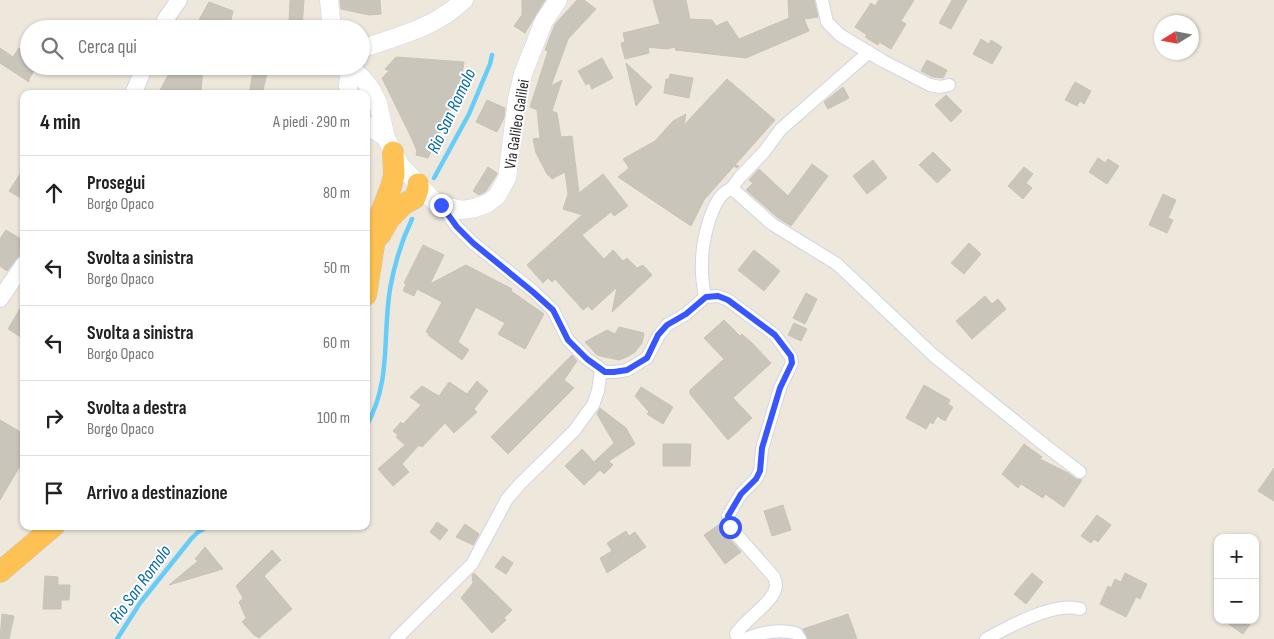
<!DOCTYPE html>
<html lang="it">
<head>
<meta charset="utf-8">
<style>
  body { margin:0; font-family:"Sofia Sans Condensed",sans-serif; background:#f2f2f2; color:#222 }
  .controls { position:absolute; right:15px; bottom:15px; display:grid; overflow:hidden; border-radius:10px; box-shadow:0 1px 4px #0004 }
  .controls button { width:45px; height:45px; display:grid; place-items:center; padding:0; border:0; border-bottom:1px solid #e0e0e0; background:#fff; color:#222; font:25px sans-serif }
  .compass { position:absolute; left:1154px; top:15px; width:45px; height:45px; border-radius:50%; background:#fff; box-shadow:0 1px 4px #0004; rotate:259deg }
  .stop { position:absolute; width:15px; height:15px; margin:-11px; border:4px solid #3856ff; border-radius:50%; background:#fff }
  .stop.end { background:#3856ff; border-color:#fff; box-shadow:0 1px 5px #0008 }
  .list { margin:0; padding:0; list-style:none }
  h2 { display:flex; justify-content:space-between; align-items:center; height:65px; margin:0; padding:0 20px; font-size:21px }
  h2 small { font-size:16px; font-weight:400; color:#767676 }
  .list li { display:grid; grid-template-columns:32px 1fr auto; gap:15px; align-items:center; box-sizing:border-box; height:75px; padding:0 20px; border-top:1px solid #e0e0e0 }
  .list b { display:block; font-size:19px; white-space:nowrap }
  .list p { margin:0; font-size:16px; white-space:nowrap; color:#767676 }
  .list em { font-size:16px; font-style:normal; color:#767676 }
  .icon { flex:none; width:28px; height:28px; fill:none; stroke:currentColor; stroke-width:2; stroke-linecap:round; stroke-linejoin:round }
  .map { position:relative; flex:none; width:1274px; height:639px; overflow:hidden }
  .search { position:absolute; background:#fff; box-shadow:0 1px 4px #0004; left:20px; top:20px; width:350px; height:55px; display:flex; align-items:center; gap:12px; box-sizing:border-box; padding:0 18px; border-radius:28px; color:#767676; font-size:19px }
  .panel { position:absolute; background:#fff; box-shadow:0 1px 4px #0004; left:20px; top:90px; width:350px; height:440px; border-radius:10px }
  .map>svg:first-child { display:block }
</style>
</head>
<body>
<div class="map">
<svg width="1274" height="639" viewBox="0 0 1274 639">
  <rect width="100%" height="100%" fill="#eee7dc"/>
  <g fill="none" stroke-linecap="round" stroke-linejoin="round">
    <!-- stream -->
    <path stroke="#66cdf9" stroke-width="4.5" d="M434 178 469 114 490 64 492 55
      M366 427C392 380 382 339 390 289 394 266 402 240 412 219
      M117 639 140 603 191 539 198 532 209 526"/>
  </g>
  <!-- building -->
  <path fill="#c9c5bb" stroke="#cac3b5" d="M290 0H304L302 28 289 22Z
    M340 0H380L381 14 369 15 341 9Z
    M522 0H545L525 33 514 26 522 15Z
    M577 0H584L596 9 568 39 551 86 562 80 552 111 557 113 561 137 572 136 579 193 603 174 628 206 614 216 611 212 582 235 604 259 613 250 623 261 627 258 637 268 643 265 652 275 612 312 617 287 592 310 588 306 583 310 555 279 552 282 548 278 543 283 527 265 582 215 563 209 568 194 565 172 552 179 547 174 536 153 533 139 540 138 537 110 530 107 548 51 545 50 555 24Z
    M653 0H686L690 19 712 20 716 26 727 21 739 39 789 18 788 0H814L818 17 804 19 809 31 746 58 675 50 676 47 666 49 648 47 649 53 625 59 621 43 625 42 623 33 660 24Z
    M879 0H914L901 21 906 24 891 49 879 42 878 45 865 37 867 35 855 27 871 3 875 6Z
    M952 0H967L951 29 939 23Z
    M209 2 233 11 229 29H194Z
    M981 39 989 44 991 40 1002 47 992 64 973 54Z
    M0 48 13 57 19 48 29 54V66H37L29 79V82L0 63Z
    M396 57 464 62 462 75 466 78 457 92 460 95 455 104 454 103 428 158 416 155 417 151 411 137 382 78 389 71 385 69Z
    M602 58 613 78 592 89 589 83 586 85 578 71Z
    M927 60 947 70 943 78 933 77 921 71Z
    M626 63 652 87 636 106Z
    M173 66H203L201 91H191L190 94H158Z
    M269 66 262 94H249L254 67Z
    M670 74 693 78 689 98 664 93 666 79H669Z
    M727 79 775 120 735 165 739 166 737 168 734 166 704 200 691 226 618 177 629 168 623 159 655 141 673 121 686 114 684 125Z
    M1075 82 1091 91 1084 104 1080 101 1077 106 1065 100Z
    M843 87 849 98 828 109 824 102Z
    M946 95 962 111 951 122 935 105Z
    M487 100 505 108 504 118 497 132 476 122Z
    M933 152 951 170 937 183 919 165Z
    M1098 158 1105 163 1108 159 1119 166 1107 184 1089 172Z
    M873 160 887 178 867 194 853 176Z
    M812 164 828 176 791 226 777 217 746 190 753 183 749 180 759 169 788 196Z
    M488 167 497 173V174L486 191 479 195 473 191Z
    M1024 167 1033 174 1026 183 1032 188 1023 199 1008 186Z
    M24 168V200L9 191Z
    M1163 194 1176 200 1168 218 1173 220 1167 233 1149 225Z
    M6 230 24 241V249L7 271 0 266V239Z
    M969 243 981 254 964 274 951 263Z
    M423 245 444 255 430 284 466 265 512 289 511 291 544 314 525 349 498 334 505 323 476 307 458 342 469 350 462 360 428 335 429 334 426 332 442 302 417 289 414 296 403 291 406 284 404 283Z
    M754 250 780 271 764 291 738 270Z
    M806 293 817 299 805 324 793 318Z
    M985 296 992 304 998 299 1006 309 972 339 956 321Z
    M24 302V339L8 329Z
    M724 320 740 336 742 334 752 343 771 363 733 398 752 418 728 440 690 394V390L724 359 704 338Z
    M794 323 807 329 801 341 788 335Z
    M619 327 644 333 642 343 635 352 629 356 619 360 604 357 597 355 585 342 607 330 615 334Z
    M572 355 577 361 564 380 574 388 508 454 491 437Z
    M477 381 488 391 474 409 477 412 454 433 445 423 422 447 419 445 402 464 409 472 393 486 378 469 405 445 396 437 398 435 393 431 401 422 403 424 421 405 410 397 422 386 439 396 449 382 467 394Z
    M924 385 950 400 948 404 953 407 945 421 937 416 933 424 930 422 926 429 906 418Z
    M641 387 673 407 663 424 647 414 649 412 635 396Z
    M600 408 626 428 635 444 609 461 613 465 604 474 600 470 584 485 565 466 582 449 594 462 614 443 597 414Z
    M0 420 24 434V459L0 500Z
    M663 444H691L690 466H663Z
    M1024 444 1042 457 1040 459 1068 473 1076 479 1082 480 1064 507 1045 494 1043 498 1021 484 1018 488 1002 474Z
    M1274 468V501L1258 491Z
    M783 505 791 530 772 536 764 511Z
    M1097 515 1111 525 1098 542 1094 539 1091 543 1081 536Z
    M437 522 448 530 440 540 430 532Z
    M465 524 479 534 473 545 456 537Z
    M720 524 724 532 741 552 725 564 704 535Z
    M626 531 629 536 635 532 646 547 607 573 600 558 612 551 607 543Z
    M205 547 223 569 169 585 198 561 195 559Z
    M272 550 281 560 264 576 292 609 259 638 254 635 242 622 246 618 239 602 243 598 236 586Z
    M503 556 513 563 506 574 495 567Z
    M474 573 512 610 504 618 506 620 492 633 461 598 473 583 472 575Z
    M1032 573 1043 582 1026 604 1014 594Z
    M1125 573 1147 584 1140 599 1136 597 1126 617 1100 604 1108 586 1111 588 1115 579 1121 582Z
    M45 576 58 577V585H70L69 600H61V609H43Z
    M2 614 14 616 9 639H0Z
    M848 614 857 639H808L803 629Z
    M1223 620H1253L1243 634Z"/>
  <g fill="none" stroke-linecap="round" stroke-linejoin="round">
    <!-- minor casing -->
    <g stroke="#d1d4e5" stroke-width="14">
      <path id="minor" d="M822 0 827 22 840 35 883 61 930 85 940 87 949 85
        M731 189 740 177 764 152 781 129 869 52
        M441 205 457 227 473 243 533 291 553 310 568 340 587 359 605 372H614L627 370 647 358 659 335 667 325 686 314 705 297 718 296 728 300 775 335 791 357 792 363 780 388 762 449 760 471 756 479 741 494 728 516 730 527 774 577C775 580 776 582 776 585 776 601 744 620 736 634L740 639
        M705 297C703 285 701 274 702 262 702 244 711 195 731 189L736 192 772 224 837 264 933 355 1047 447 1080 472
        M396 639 472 564 507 499 520 484 574 431 593 405 598 391 601 369
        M745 639C761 632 778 629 796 633L800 639
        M986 639C1008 627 1055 601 1080 609"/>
    </g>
    <!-- tertiary casing -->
    <g stroke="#d1d4e5" stroke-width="18">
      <path id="tertiary" d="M162 29 165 20 179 0
        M133 94 145 66
        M0 299 24 264"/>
    </g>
    <!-- secondary casing -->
    <g stroke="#d1d4e5" stroke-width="19">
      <path id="secondary" d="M329 0 332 29
        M361 49C400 35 433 29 464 0
        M349 66 363 79 371 89 378 103 386 138 400 165 433 200 441 205 462 210 475 208 488 203 497 196 507 178 517 99 523 74 544 21 558 0
        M349 94 348 86 350 68
        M366 124 386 138"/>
    </g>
    <!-- trunk casing -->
    <g stroke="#c8c8c8" stroke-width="22">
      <path id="trunk" d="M380 235 389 219 404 204 415 198 418 189V184
        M366 295 378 220 391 187 394 175 393 152
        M0 572 54 526"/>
    </g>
    <!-- minor -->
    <use href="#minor" stroke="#fff" stroke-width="12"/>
    <!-- tertiary -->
    <use href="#tertiary" stroke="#fff" stroke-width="16"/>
    <!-- secondary -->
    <use href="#secondary" stroke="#fff" stroke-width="18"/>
    <!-- trunk -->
    <use href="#trunk" stroke="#fec154" stroke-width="21"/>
  </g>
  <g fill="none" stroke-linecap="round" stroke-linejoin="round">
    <!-- route -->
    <path stroke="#3856ff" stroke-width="6" d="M441 205 457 227 473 243 533 292 553 310 568 340 587 359 605 372H614L627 370 647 358 658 335 667 325 686 314 706 297 718 296 728 300 775 335 791 356 792 363 780 388 762 448 760 471 756 479 741 494 728 516 730 527"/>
  </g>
  <g text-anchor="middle" stroke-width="4" stroke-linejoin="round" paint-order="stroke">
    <!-- street labels -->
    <g font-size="16" fill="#2b2b2b" stroke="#fff">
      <text transform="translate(516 124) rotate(-81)" y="6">Via Galileo Galilei</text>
    </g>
    <!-- water labels -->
    <g font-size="18" font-style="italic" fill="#0169a9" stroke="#fff">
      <text transform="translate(451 111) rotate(-65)" y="6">Rio San Romolo</text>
      <text transform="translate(140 584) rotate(-54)" y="6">Rio San Romolo</text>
    </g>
  </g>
</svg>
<div class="controls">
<button>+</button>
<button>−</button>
</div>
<svg class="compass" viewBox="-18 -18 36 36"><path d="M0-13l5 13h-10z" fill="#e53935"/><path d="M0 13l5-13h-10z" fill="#767676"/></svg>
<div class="stop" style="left:730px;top:527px"></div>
<div class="stop end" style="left:441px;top:205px"></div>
<div class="search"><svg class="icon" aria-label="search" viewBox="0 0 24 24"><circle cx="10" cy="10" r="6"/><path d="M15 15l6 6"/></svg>Cerca qui</div>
<section class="panel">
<h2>4 min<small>A piedi · 290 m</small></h2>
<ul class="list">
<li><svg class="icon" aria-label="ahead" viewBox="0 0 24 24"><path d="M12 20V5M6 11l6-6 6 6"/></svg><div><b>Prosegui</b><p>Borgo Opaco</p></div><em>80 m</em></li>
<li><svg class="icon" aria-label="left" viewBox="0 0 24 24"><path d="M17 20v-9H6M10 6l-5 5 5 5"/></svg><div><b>Svolta a sinistra</b><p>Borgo Opaco</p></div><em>50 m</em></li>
<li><svg class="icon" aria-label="left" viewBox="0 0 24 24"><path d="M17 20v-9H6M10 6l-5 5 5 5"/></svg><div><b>Svolta a sinistra</b><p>Borgo Opaco</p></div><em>60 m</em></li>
<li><svg class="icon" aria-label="right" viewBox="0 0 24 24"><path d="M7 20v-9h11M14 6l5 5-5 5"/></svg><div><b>Svolta a destra</b><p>Borgo Opaco</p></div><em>100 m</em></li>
<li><svg class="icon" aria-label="arrive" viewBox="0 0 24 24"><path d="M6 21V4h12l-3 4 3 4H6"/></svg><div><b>Arrivo a destinazione</b></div></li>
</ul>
</section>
</div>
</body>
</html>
